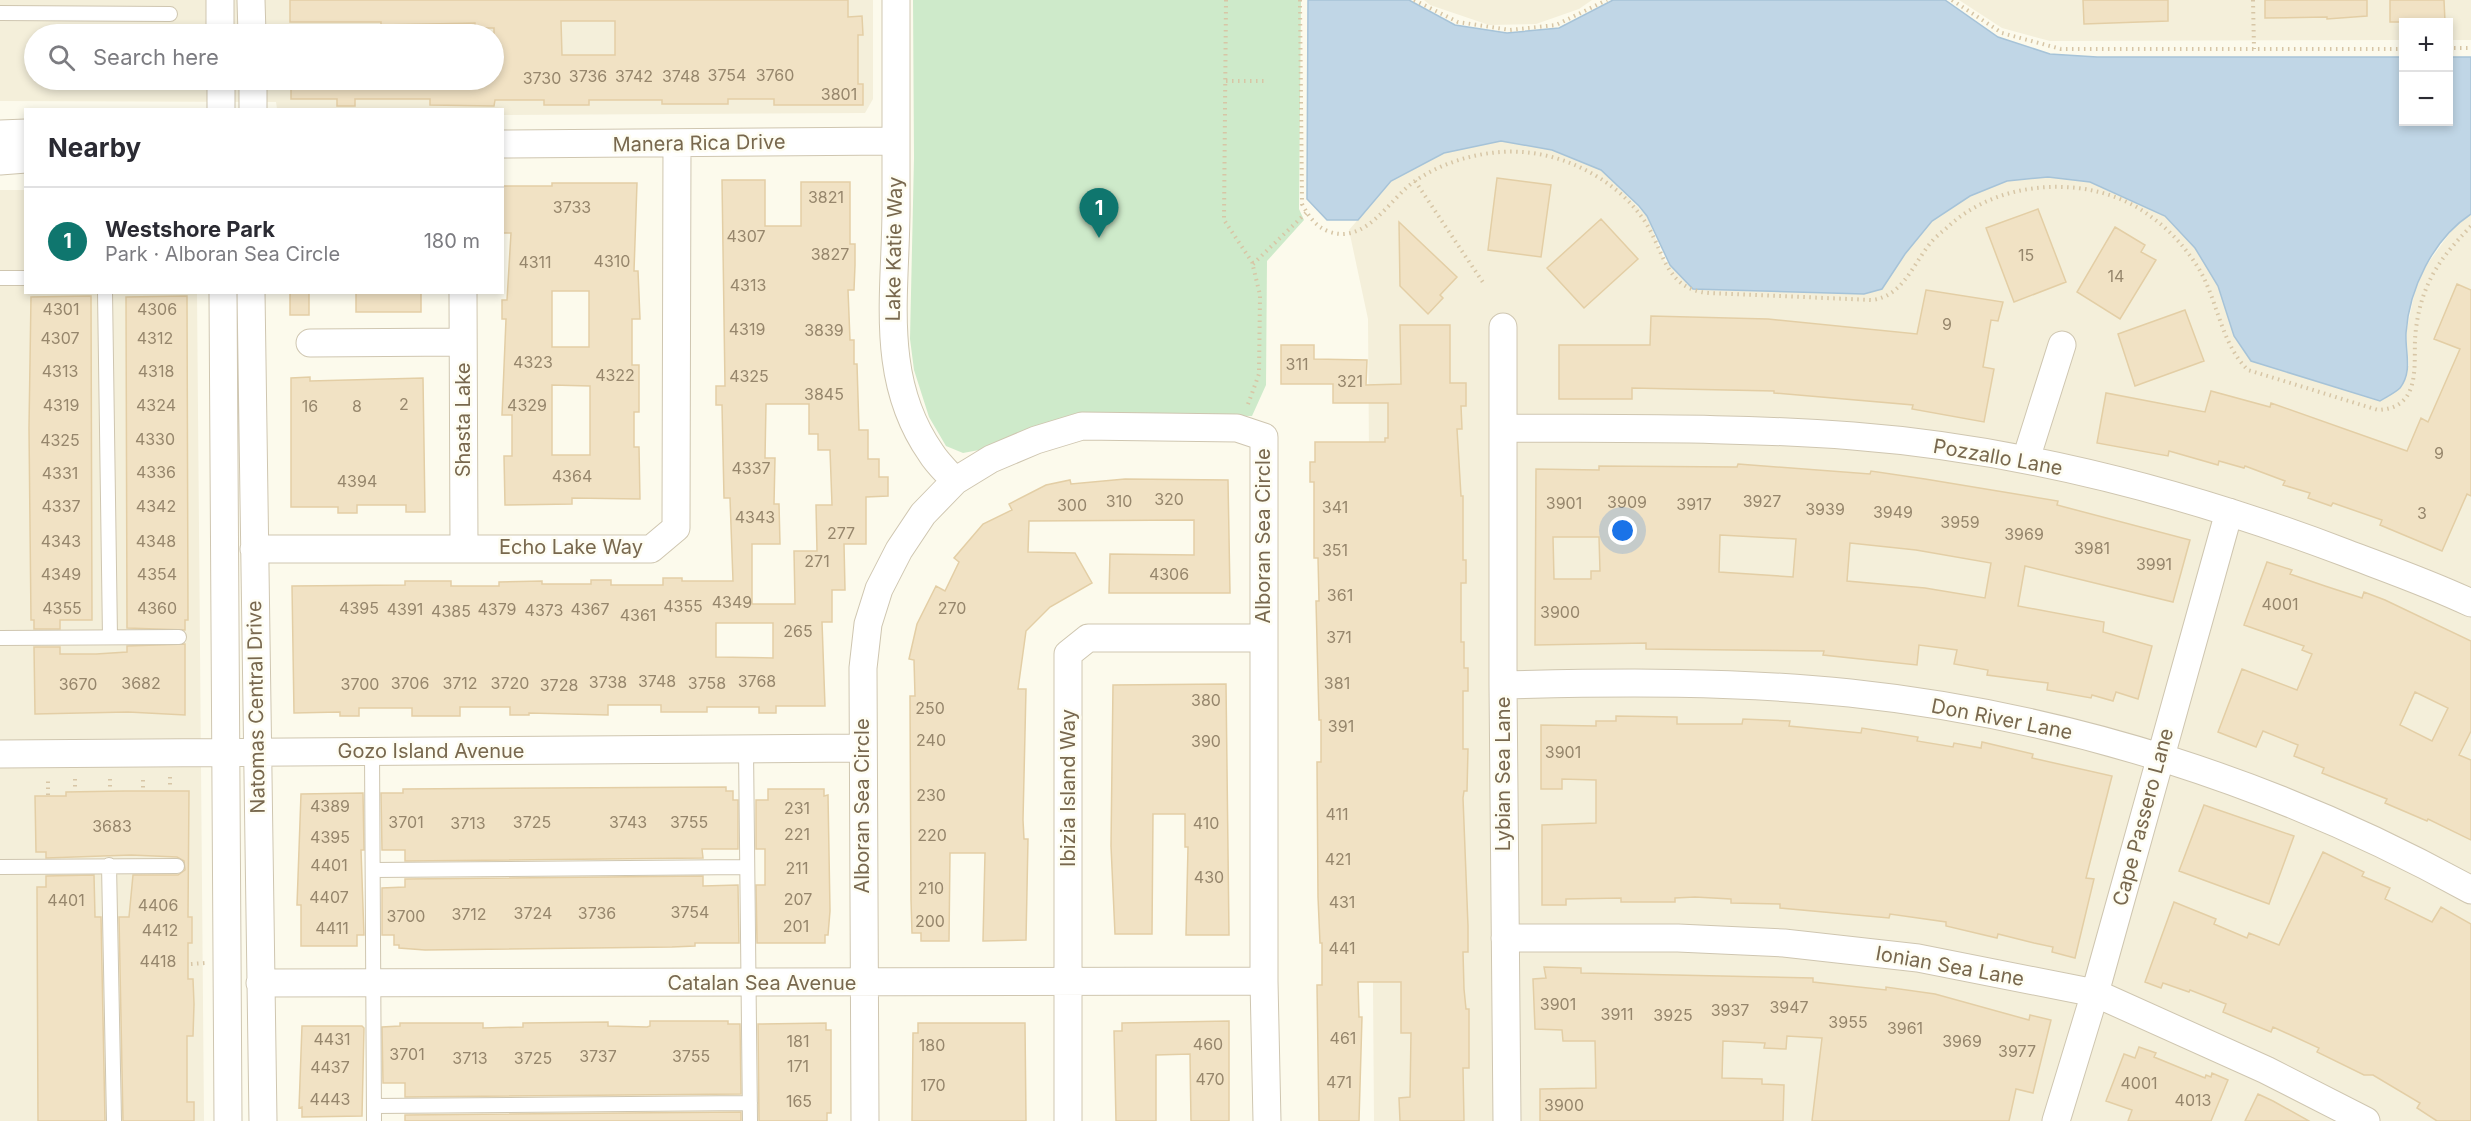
<!DOCTYPE html>
<html lang="en">
<head>
<meta charset="utf-8">
<style>
  body { margin:0; font-family:Inter,sans-serif; background:#f7f7f7; color:#2b2b33 }
  .controls { position:absolute; right:18px; top:18px; display:grid; overflow:hidden; border-radius:0px; box-shadow:0 3px 9px #0003 }
  .controls button { width:54px; height:54px; display:grid; place-items:center; padding:0; border:0; border-bottom:2px solid #e1e1e2; background:#fff; color:#2b2b33; font:30px sans-serif }
  .you { position:absolute; left:1623px; top:531px; width:21px; height:21px; margin:-15px; border:4px solid #fff; border-radius:50%; background:#1a73e8; box-shadow:0 0 0 9px #1a73e833 }
  .badge { display:grid; place-items:center; width:39px; height:39px; border-radius:50%; background:#0f766e; color:#fff; font-size:20px; font-weight:700 }
  .pin { position:absolute; translate:-50% -50px; filter:drop-shadow(0 2px 3px #0008) }
  .pin::after { content:''; position:absolute; top:32px; width:21px; height:18px; background:inherit; clip-path:polygon(0 0,100% 0,50% 100%) }
  .list { margin:0; padding:0; list-style:none }
  h2 { display:flex; justify-content:space-between; align-items:center; height:78px; margin:0; padding:0 24px; font-size:26px }
  h2 small { font-size:20px; font-weight:400; color:#7c7c81 }
  .list li { display:grid; grid-template-columns:39px 1fr auto; gap:18px; align-items:center; box-sizing:border-box; height:108px; padding:0 24px; border-top:2px solid #e1e1e2 }
  .list b { display:block; font-size:22px; white-space:nowrap }
  .list p { margin:0; font-size:20px; white-space:nowrap; color:#7c7c81 }
  .list em { font-size:20px; font-style:normal; color:#7c7c81 }
  .icon { flex:none; width:33px; height:33px; fill:none; stroke:currentColor; stroke-width:2; stroke-linecap:round; stroke-linejoin:round }
  .map { position:relative; flex:none; width:2471px; height:1121px; overflow:hidden }
  .search { position:absolute; background:#fff; box-shadow:0 3px 9px #0003; left:24px; top:24px; width:480px; height:66px; display:flex; align-items:center; gap:15px; box-sizing:border-box; padding:0 21px; border-radius:33px; color:#7c7c81; font-size:22px }
  .panel { position:absolute; background:#fff; box-shadow:0 3px 9px #0003; left:24px; top:108px; width:480px; height:186px; border-radius:0px }
  .map>svg:first-child { display:block }
</style>
</head>
<body>
<div class="map">
<svg width="2471" height="1121" viewBox="0 0 2471 1121">
  <rect width="100%" height="100%" fill="#fcfaec"/>
  <!-- residential -->
  <path fill="#f4efda" fill-rule="evenodd" d="M0 0H873V99L865 113 503 115 502 110 277 109 276 102 0 101ZM34 34H494V80H34Z
    M1424 0H1592L1579 9 1536 24 1489 25 1430 5Z
    M1959 0H2471V40H2449L2448 22H2404L2403 40 2050 41 2002 28Z
    M1501 141 1552 150 1601 170 1647 216 1664 260 1693 289H1882L1905 254 1932 221 1970 196 2007 181 2048 177 2090 182 2165 216 2195 248 2218 286 2234 336 2409 366 2406 333 2418 277 2457 223 2471 214V1121H1374L1368 319 1349 230 1391 181 1444 153Z
    M0 190H25L26 292 197 293 204 1121H0Z"/>
  <!-- green -->
  <path fill="#ceeaca" d="M913 0H1301L1299 209 1304 220 1267 261 1266 385 1252 416 1169 415 963 453 946 446 929 417 914 370 910 339 914 158Z"/>
  <!-- water -->
  <path fill="#c0d6e6" stroke="#a6c3d8" stroke-width="1.5" d="M1308 0H1409L1455 25 1507 33 1559 28 1613 0H1945L1998 37 2050 54 2097 57H2403L2404 122H2448L2449 57H2471V214C2433 239 2409 289 2406 333 2405 352 2413 371 2400 388 2395 393 2386 397 2380 401L2251 361 2234 336 2218 286 2195 248 2165 216 2090 182 2048 177 2007 181 1970 196 1932 221 1905 254 1882 289 1864 294 1693 289 1670 265 1647 216 1639 206 1601 170 1552 150 1501 141 1444 153 1391 181 1358 220H1327L1307 199Z"/>
  <!-- building -->
  <path fill="#f1e2c4" stroke="#e3cea5" stroke-width="1.5" fill-rule="evenodd" d="M290 0H848V17L862 16 863 35H858V84H863V105H774V99H728V104H662V100H589V105H544V100H495L494 106 430 105V99H355V106H337V99H291V80H494V28H475V23L381 25V22H290ZM561 21H615V55H562Z
    M2083 0H2168V21L2084 24Z
    M2265 0H2367V16L2327 19V17L2265 18Z
    M2390 0H2444L2445 22H2390Z
    M1497 178 1551 185 1541 257 1488 250Z
    M722 180H765V226H801V182H850V244H855V265L854 290H848L850 340H854V364H857L859 430H868V459H879V477H888V496L866 497V544H844L845 590H832V622H822L825 706H776V713H759V707H707V712H661V705H608V715L529 713V715H510V707H460V716H412V708H359V716H340V712L294 713 292 586 405 585V581H451V586H499V582L542 581V584H591V580H611V585H663V578H682V581H733L730 498H724L722 405H716V386H725ZM766 404H809V434H818V450H830L832 505H816L817 551H794L795 604H752V544H780L779 504H774L775 458H765ZM716 623H773V658L716 657Z
    M552 183H637L634 271H638L640 319H632V365H639V412H634V447H639L640 499 572 498V504L505 505 504 456H512V415H502L506 319H502V300H507L511 233H502V186H552ZM552 291H589V347H552ZM552 385 590 386V455H552Z
    M2038 209 2066 282 2014 302 1986 228Z
    M1601 219 1638 259 1584 308 1547 268Z
    M1399 222 1457 277 1440 295 1443 298 1428 314 1400 286Z
    M2115 227 2145 245 2141 252 2156 260 2120 319 2077 292Z
    M2457 284 2471 290V496L2467 494 2442 551 2380 525 2382 520 2333 503 2331 506 2308 498 2310 493 2283 485 2285 481 2245 466 2244 468 2219 461 2218 465 2169 451 2168 456 2097 443 2106 393 2205 412 2211 391 2270 407 2271 403 2407 451 2421 418 2428 422 2460 349 2434 339Z
    M1926 290 2003 302 1998 321 1991 320 1983 367 1994 369 1984 422 1912 409 1913 405 1774 393V391L1632 388V399H1559V345H1650L1651 316 1768 319 1917 334Z
    M290 292H309V315H290Z
    M356 292H421V312H356Z
    M91 296 92 620H60V629H34V620H31L29 428 31 297Z
    M187 296 188 620H185V630L127 628 126 297Z
    M2185 310 2204 361 2135 386 2118 334Z
    M1400 325H1450V383H1466V406H1461L1462 429H1457L1461 496H1463V560H1466V583H1461V642H1464V668H1468V691H1463V749H1468L1467 791H1464L1463 798 1468 926V952H1463L1464 989 1466 1009H1469V1068H1463L1464 1121H1400L1399 1098 1410 1097 1411 1033H1401V982H1358L1359 1017H1362L1359 1121H1319L1317 985H1322V943H1320L1318 897 1317 762H1321V720H1319L1316 601H1319L1318 558H1314V482H1310V462H1315V442H1385V438H1388V403H1333V384H1281V345H1314V359L1367 360 1366 385 1401 384Z
    M310 377V381L423 378 425 512H406V505H357V513H338V507H291V378Z
    M1738 464 1870 474 1871 471 1925 479 2058 501 2057 505 2190 540 2173 602 2025 566 2018 606 2104 622 2103 632 2152 646 2138 699 2116 692 2113 701 2092 695 2091 698 2047 690 2048 683 1987 675 1988 670 1954 664 1957 650 1919 645 1917 665 1823 655 1824 651 1646 649V643L1535 645 1536 469 1599 470V466L1737 467ZM1720 535 1796 539 1793 577 1719 572ZM1553 537H1599L1600 571H1591V579H1554ZM1850 543 1916 550 1991 563 1985 598 1925 588 1847 581Z
    M1125 479 1228 480 1230 593H1109L1110 554 1194 555V520L1029 521 1028 552 1075 553 1092 583 1050 607 1026 631 1018 689H1026L1023 820 1024 839H1028L1026 940 983 941 985 853H950L949 941H921V933H912L911 900 910 696H915L914 660 909 659 917 624 936 586 945 591 959 562 954 558 983 524 1012 510 1009 504 1046 485 1070 480 1071 484Z
    M2267 562 2292 570 2290 574 2325 586 2362 598 2364 592 2385 600 2471 641V731L2459 755 2471 760V840L2428 819 2427 821 2385 803 2387 799 2322 773 2324 768 2294 756 2298 745 2263 731 2256 747 2218 732 2242 669 2297 690 2312 654 2302 650 2304 646 2244 625ZM2415 692 2448 708 2432 741 2400 725Z
    M185 644V715L128 712 35 714 34 647H60V654H96L127 652V646Z
    M1226 684 1229 935H1186L1188 847H1185V814H1153L1152 934H1115L1111 846 1113 685Z
    M1616 716 1677 717V724H1742L1743 719 1790 721 1789 726 1861 733 1862 728 1918 737 1917 741 1953 747 1954 743 1981 748 1982 742 2033 754 2032 758 2112 776 2086 878 2094 879 2075 958 2052 952 2053 947 2034 943 1998 934 1997 938 1946 926V922L1890 914 1889 918 1780 908V904L1731 903V899L1695 897 1675 898V902H1621V898L1566 899V905H1542V825L1596 823V780L1562 779V789H1541V725L1596 726V721H1616Z
    M726 787V791H733V800H738V849H702L703 858 405 861V850H382L381 793H403V789Z
    M768 789H824V796L828 795 830 911 828 935H825V943H757L756 885H765V849H756V800H768Z
    M124 791H189L188 917H192V943H188V979H193L194 1004 193 1036H187V1102H194V1121H123L119 917H129L133 875H178L185 870 184 861 177 857 131 855 46 858V852H36L35 796H66V792Z
    M363 793 364 850H361L364 935H357V946H301V905H297L301 794Z
    M2204 805 2294 836 2269 904 2179 871Z
    M2323 852 2364 872 2362 876 2390 888 2385 899 2432 922 2441 907 2471 924V1121H2437L2417 1108 2420 1103 2373 1075H2364L2317 1052 2319 1048 2273 1027 2271 1032 2223 1012 2226 1004 2190 990 2189 992 2163 983 2161 988 2145 982 2174 902 2216 919 2214 924 2247 938 2249 933 2279 945Z
    M94 875 95 917H101L105 1121H38L37 887H46V876Z
    M703 876V886L738 885 739 943H695V946L672 947 425 950 399 948V945H394V935H382V888L405 887V879Z
    M1544 967 1581 968V973L1813 978V982L1886 990V987L1935 994 2029 1020 2030 1015 2051 1020 2033 1093 2016 1089 2009 1121H1812L1822 1038 1787 1036 1786 1049 1764 1048 1765 1043 1723 1041 1722 1078 1762 1079V1084L1784 1085 1783 1121H1540V1089L1596 1088 1595 1041H1563L1562 1030 1535 1029 1533 979 1546 978Z
    M650 1021H728V1024H740L741 1094 405 1097V1083H383L382 1027 400 1026V1023H483V1028L523 1027V1023L608 1022V1026L647 1027 650 1026Z
    M1229 1021V1121H1191L1190 1054 1156 1055V1121H1116L1114 1031H1122V1023Z
    M826 1023V1030H831V1113H827V1121H759L758 1024Z
    M918 1023H1025L1026 1121H912L913 1033H918Z
    M302 1026H362L364 1028 362 1116 302 1117V1107L299 1108Z
    M2139 1047 2156 1053 2154 1057 2205 1078 2206 1075 2211 1077 2212 1073 2228 1080 2211 1121H2128L2132 1110 2106 1101 2124 1054 2135 1058Z
    M2258 1094 2273 1101 2309 1121H2245Z
    M741 1112V1121H405V1115Z"/>
  <g fill="none" stroke-linecap="round" stroke-linejoin="round">
    <!-- lane casing -->
    <g stroke="#cfc6b0" stroke-width="16">
      <path id="lane" d="M0 13 170 14
        M0 278H26
        M105 292 110 637
        M0 638 179 637
        M746 749 750 1121
        M372 751 374 1121
        M109 865 114 1121
        M0 867 177 866
        M373 870 747 867
        M374 1106 750 1103"/>
    </g>
    <!-- street casing -->
    <g stroke="#cfc6b0" stroke-width="29">
      <path id="street" d="M220 0V34
        M251 0 252 34
        M896 0C896 67 896 134 896 201 897 288 877 376 931 453 937 463 947 472 955 481
        M221 80V110
        M253 110V80
        M0 134 26 133
        M502 144 895 141
        M0 161 26 159
        M223 292 228 1121
        M251 292 263 1121
        M463 292 464 547
        M1503 327V685L1507 1121
        M310 343 463 342
        M1503 428C1620 429 1737 427 1853 436 2022 449 2188 493 2346 553 2388 569 2431 584 2471 603
        M2026 459 2062 345
        M254 549H651L676 528 677 143
        M1503 685C1619 682 1735 681 1850 693 2067 716 2280 784 2471 890
        M0 754 861 748
        M1505 938H1678L1784 943 1918 958 2095 993 2266 1070 2366 1121
        M260 983 1264 981
        M865 1121 863 668 868 624 879 589 899 550 923 514 955 481 991 459 1036 440 1082 426 1237 428 1264 437V981L1267 1121
        M1068 1121V654L1088 638H1262
        M2056 1121 2095 993 2229 512"/>
    </g>
    <!-- path -->
    <path stroke="#d7c6a6" stroke-width="4" stroke-dasharray="1.5 4.5" stroke-linecap="butt" d="M1226 0 1224 220 1252 262 1260 295 1259 374 1247 407
      M1300 0 1302 204C1309 217 1316 227 1330 232 1367 244 1389 199 1415 181 1440 164 1471 154 1501 152 1553 148 1610 174 1641 216 1665 247 1662 289 1709 293L1872 300C1905 296 1914 260 1934 239 1940 233 1946 229 1951 224 2003 178 2095 174 2150 216 2170 230 2186 248 2199 269 2218 301 2221 344 2248 370L2378 410C2420 408 2414 369 2415 339 2416 324 2419 308 2424 294 2434 266 2451 247 2471 226
      M1414 0 1458 22 1510 30 1556 25 1607 0
      M1952 0 2002 33 2061 49H2404
      M2253 0 2254 49
      M2448 48H2471
      M1226 81H1266
      M1415 181 1484 284
      M1253 264 1307 212
      M170 777V789
      M75 779V790
      M110 779V789
      M143 780V790
      M48 795V777
      M191 964 205 963"/>
    <!-- lane -->
    <use href="#lane" stroke="#fff" stroke-width="14"/>
    <!-- street -->
    <use href="#street" stroke="#fff" stroke-width="27"/>
  </g>
  <g text-anchor="middle" stroke-width="5" stroke-linejoin="round" paint-order="stroke">
    <!-- number labels -->
    <g font-size="16" fill="#96866c">
      <text x="727" y="81">3754</text>
      <text x="775" y="81">3760</text>
      <text x="588" y="82">3736</text>
      <text x="634" y="82">3742</text>
      <text x="681" y="82">3748</text>
      <text x="542" y="84">3730</text>
      <text x="839" y="100">3801</text>
      <text x="826" y="203">3821</text>
      <text x="572" y="213">3733</text>
      <text x="746" y="242">4307</text>
      <text x="830" y="260">3827</text>
      <text x="2026" y="261">15</text>
      <text x="612" y="267">4310</text>
      <text x="535" y="268">4311</text>
      <text x="2116" y="282">14</text>
      <text x="748" y="291">4313</text>
      <text x="61" y="315">4301</text>
      <text x="157" y="315">4306</text>
      <text x="1947" y="330">9</text>
      <text x="747" y="335">4319</text>
      <text x="824" y="336">3839</text>
      <text x="60" y="344">4307</text>
      <text x="155" y="344">4312</text>
      <text x="533" y="368">4323</text>
      <text x="1297" y="370">311</text>
      <text x="60" y="377">4313</text>
      <text x="156" y="377">4318</text>
      <text x="615" y="381">4322</text>
      <text x="749" y="382">4325</text>
      <text x="1350" y="387">321</text>
      <text x="824" y="400">3845</text>
      <text x="404" y="410">2</text>
      <text x="61" y="411">4319</text>
      <text x="156" y="411">4324</text>
      <text x="527" y="411">4329</text>
      <text x="310" y="412">16</text>
      <text x="357" y="412">8</text>
      <text x="155" y="445">4330</text>
      <text x="60" y="446">4325</text>
      <text x="2439" y="459">9</text>
      <text x="751" y="474">4337</text>
      <text x="156" y="478">4336</text>
      <text x="60" y="479">4331</text>
      <text x="572" y="482">4364</text>
      <text x="357" y="487">4394</text>
      <text x="1169" y="505">320</text>
      <text x="1119" y="507">310</text>
      <text x="1762" y="507">3927</text>
      <text x="1627" y="508">3909</text>
      <text x="1564" y="509">3901</text>
      <text x="1694" y="510">3917</text>
      <text x="1072" y="511">300</text>
      <text x="61" y="512">4337</text>
      <text x="156" y="512">4342</text>
      <text x="1335" y="513">341</text>
      <text x="1825" y="515">3939</text>
      <text x="1893" y="518">3949</text>
      <text x="2422" y="519">3</text>
      <text x="755" y="523">4343</text>
      <text x="1960" y="528">3959</text>
      <text x="841" y="539">277</text>
      <text x="2024" y="540">3969</text>
      <text x="61" y="547">4343</text>
      <text x="156" y="547">4348</text>
      <text x="2092" y="554">3981</text>
      <text x="1335" y="556">351</text>
      <text x="817" y="567">271</text>
      <text x="2154" y="570">3991</text>
      <text x="61" y="580">4349</text>
      <text x="157" y="580">4354</text>
      <text x="1169" y="580">4306</text>
      <text x="1340" y="601">361</text>
      <text x="732" y="608">4349</text>
      <text x="2280" y="610">4001</text>
      <text x="683" y="612">4355</text>
      <text x="62" y="614">4355</text>
      <text x="157" y="614">4360</text>
      <text x="359" y="614">4395</text>
      <text x="952" y="614">270</text>
      <text x="405" y="615">4391</text>
      <text x="497" y="615">4379</text>
      <text x="590" y="615">4367</text>
      <text x="544" y="616">4373</text>
      <text x="451" y="617">4385</text>
      <text x="1560" y="618">3900</text>
      <text x="638" y="621">4361</text>
      <text x="798" y="637">265</text>
      <text x="1339" y="643">371</text>
      <text x="657" y="687">3748</text>
      <text x="757" y="687">3768</text>
      <text x="608" y="688">3738</text>
      <text x="141" y="689">3682</text>
      <text x="410" y="689">3706</text>
      <text x="460" y="689">3712</text>
      <text x="510" y="689">3720</text>
      <text x="707" y="689">3758</text>
      <text x="1337" y="689">381</text>
      <text x="78" y="690">3670</text>
      <text x="360" y="690">3700</text>
      <text x="559" y="691">3728</text>
      <text x="1206" y="706">380</text>
      <text x="930" y="714">250</text>
      <text x="1341" y="732">391</text>
      <text x="931" y="746">240</text>
      <text x="1206" y="747">390</text>
      <text x="1563" y="758">3901</text>
      <text x="931" y="801">230</text>
      <text x="330" y="812">4389</text>
      <text x="797" y="814">231</text>
      <text x="1337" y="820">411</text>
      <text x="406" y="828">3701</text>
      <text x="532" y="828">3725</text>
      <text x="628" y="828">3743</text>
      <text x="689" y="828">3755</text>
      <text x="468" y="829">3713</text>
      <text x="1206" y="829">410</text>
      <text x="112" y="832">3683</text>
      <text x="797" y="840">221</text>
      <text x="932" y="841">220</text>
      <text x="330" y="843">4395</text>
      <text x="1338" y="865">421</text>
      <text x="329" y="871">4401</text>
      <text x="797" y="874">211</text>
      <text x="1209" y="883">430</text>
      <text x="931" y="894">210</text>
      <text x="329" y="903">4407</text>
      <text x="798" y="905">207</text>
      <text x="66" y="906">4401</text>
      <text x="1342" y="908">431</text>
      <text x="158" y="911">4406</text>
      <text x="690" y="918">3754</text>
      <text x="533" y="919">3724</text>
      <text x="597" y="919">3736</text>
      <text x="469" y="920">3712</text>
      <text x="406" y="922">3700</text>
      <text x="930" y="927">200</text>
      <text x="796" y="932">201</text>
      <text x="332" y="934">4411</text>
      <text x="160" y="936">4412</text>
      <text x="1342" y="954">441</text>
      <text x="158" y="967">4418</text>
      <text x="1558" y="1010">3901</text>
      <text x="1789" y="1013">3947</text>
      <text x="1730" y="1016">3937</text>
      <text x="1617" y="1020">3911</text>
      <text x="1673" y="1021">3925</text>
      <text x="1848" y="1028">3955</text>
      <text x="1905" y="1034">3961</text>
      <text x="1343" y="1044">461</text>
      <text x="332" y="1045">4431</text>
      <text x="798" y="1047">181</text>
      <text x="1962" y="1047">3969</text>
      <text x="1208" y="1050">460</text>
      <text x="932" y="1051">180</text>
      <text x="2017" y="1057">3977</text>
      <text x="407" y="1060">3701</text>
      <text x="598" y="1062">3737</text>
      <text x="691" y="1062">3755</text>
      <text x="470" y="1064">3713</text>
      <text x="533" y="1064">3725</text>
      <text x="798" y="1072">171</text>
      <text x="330" y="1073">4437</text>
      <text x="1210" y="1085">470</text>
      <text x="1339" y="1088">471</text>
      <text x="2139" y="1089">4001</text>
      <text x="933" y="1091">170</text>
      <text x="330" y="1105">4443</text>
      <text x="2193" y="1106">4013</text>
      <text x="799" y="1107">165</text>
      <text x="1564" y="1111">3900</text>
    </g>
    <!-- street labels -->
    <g font-size="20" fill="#78684e" stroke="#fefdf2">
      <text transform="translate(699 143) rotate(-1)" y="7">Manera Rica Drive</text>
      <text transform="translate(894 249) rotate(-89)" y="7">Lake Katie Way</text>
      <text transform="translate(463 420) rotate(-90)" y="7">Shasta Lake</text>
      <text transform="translate(1998 457) rotate(10)" y="7">Pozzallo Lane</text>
      <text transform="translate(1263 536) rotate(-90)" y="7">Alboran Sea Circle</text>
      <text x="571" y="554">Echo Lake Way</text>
      <text transform="translate(256 707) rotate(-91)" y="7">Natomas Central Drive</text>
      <text transform="translate(2002 719) rotate(11)" y="7">Don River Lane</text>
      <text x="431" y="758">Gozo Island Avenue</text>
      <text transform="translate(1503 774) rotate(-90)" y="7">Lybian Sea Lane</text>
      <text transform="translate(1068 788) rotate(-90)" y="7">Ibizia Island Way</text>
      <text transform="translate(862 806) rotate(-90)" y="7">Alboran Sea Circle</text>
      <text transform="translate(2143 817) rotate(-75)" y="7">Cape Passero Lane</text>
      <text transform="translate(1950 966) rotate(10)" y="7">Ionian Sea Lane</text>
      <text x="762" y="990">Catalan Sea Avenue</text>
    </g>
  </g>
</svg>
<div class="controls">
<button>+</button>
<button>−</button>
</div>
<div class="you"></div>
<div class="pin badge" style="left:1099px;top:238px">1</div>
<div class="search"><svg class="icon" aria-label="search" viewBox="0 0 24 24"><circle cx="10" cy="10" r="6"/><path d="M15 15l6 6"/></svg>Search here</div>
<section class="panel">
<h2>Nearby<small></small></h2>
<ul class="list">
<li><span class="badge">1</span><div><b>Westshore Park</b><p>Park · Alboran Sea Circle</p></div><em>180 m</em></li>
</ul>
</section>
</div>
</body>
</html>
